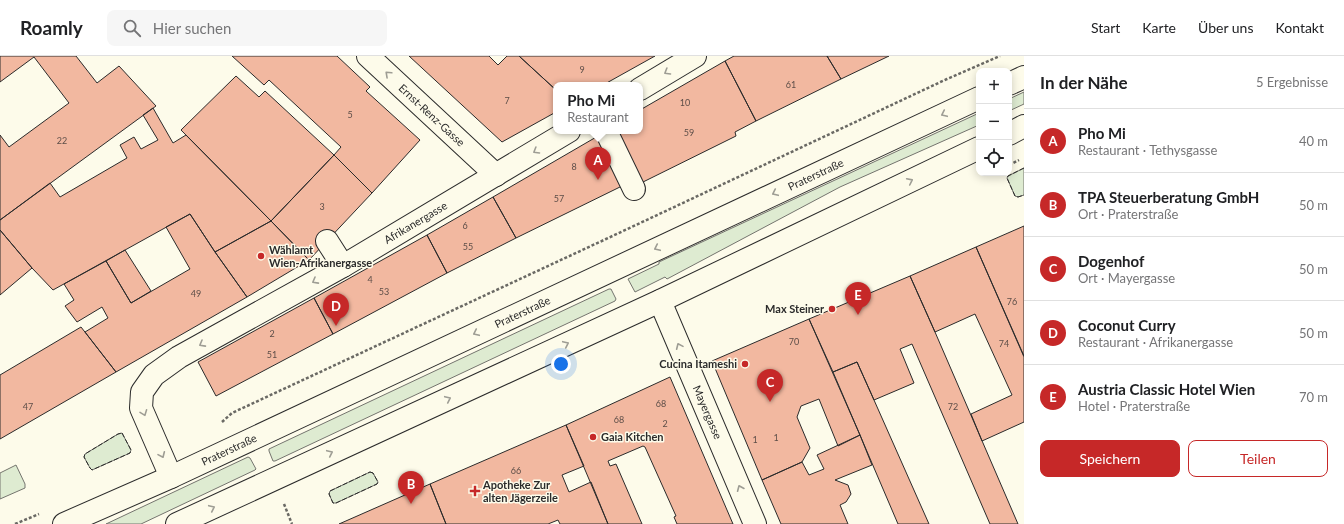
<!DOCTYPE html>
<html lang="de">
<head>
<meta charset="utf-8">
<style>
  body { margin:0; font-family:Lato,sans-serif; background:#f6f6f6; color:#202124 }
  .controls { position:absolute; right:12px; top:12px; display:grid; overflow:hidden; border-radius:8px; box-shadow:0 2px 10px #0003 }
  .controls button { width:36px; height:36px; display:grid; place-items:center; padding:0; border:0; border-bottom:1px solid #e0e0e0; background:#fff; color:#202124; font:20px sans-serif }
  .you { position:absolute; left:561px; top:308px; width:14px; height:14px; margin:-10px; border:3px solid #fff; border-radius:50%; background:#1a73e8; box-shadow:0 0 0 6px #1a73e833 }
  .badge { display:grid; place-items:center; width:26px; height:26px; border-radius:50%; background:#c62828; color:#fff; font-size:13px; font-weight:700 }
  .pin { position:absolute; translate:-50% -33px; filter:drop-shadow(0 1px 2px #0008) }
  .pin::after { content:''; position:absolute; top:21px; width:14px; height:12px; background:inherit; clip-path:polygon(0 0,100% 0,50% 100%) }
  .popup { position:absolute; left:553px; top:26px; width:90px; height:52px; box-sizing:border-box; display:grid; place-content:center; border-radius:8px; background:#fff; filter:drop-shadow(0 1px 3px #0005); font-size:13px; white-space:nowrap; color:#757577 }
  .popup b { font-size:15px; color:#202124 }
  .popup::after { content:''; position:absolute; left:50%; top:100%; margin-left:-8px; border:8px solid transparent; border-top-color:#fff }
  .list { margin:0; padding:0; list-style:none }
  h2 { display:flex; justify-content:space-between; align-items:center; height:52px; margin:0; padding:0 16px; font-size:17px }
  h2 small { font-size:13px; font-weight:400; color:#757577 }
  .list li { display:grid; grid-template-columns:26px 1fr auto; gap:12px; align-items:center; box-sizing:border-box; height:64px; padding:0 16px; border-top:1px solid #e0e0e0 }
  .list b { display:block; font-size:15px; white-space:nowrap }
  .list p { margin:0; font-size:13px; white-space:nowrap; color:#757577 }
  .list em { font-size:13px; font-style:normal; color:#757577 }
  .actions { display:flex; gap:8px; padding:12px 16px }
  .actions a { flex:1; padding:9px 0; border:1px solid #c62828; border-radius:8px; text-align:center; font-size:14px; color:#c62828 }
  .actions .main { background:#c62828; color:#fff }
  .icon { flex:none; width:22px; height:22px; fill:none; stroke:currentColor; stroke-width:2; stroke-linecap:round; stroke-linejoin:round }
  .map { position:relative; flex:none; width:1024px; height:468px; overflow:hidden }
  header { display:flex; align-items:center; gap:24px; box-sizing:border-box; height:56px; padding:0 20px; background:#fff; border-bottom:1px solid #e0e0e0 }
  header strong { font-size:19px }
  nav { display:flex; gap:22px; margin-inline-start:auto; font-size:14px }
  .search { width:280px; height:36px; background:#f6f6f6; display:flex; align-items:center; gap:10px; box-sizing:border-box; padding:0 14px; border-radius:8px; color:#757577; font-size:15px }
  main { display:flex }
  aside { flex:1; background:#fff }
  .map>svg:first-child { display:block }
</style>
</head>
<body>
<header>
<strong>Roamly</strong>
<div class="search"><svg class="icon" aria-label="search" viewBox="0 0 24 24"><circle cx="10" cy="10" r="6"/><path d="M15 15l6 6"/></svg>Hier suchen</div>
<nav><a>Start</a><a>Karte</a><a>Über uns</a><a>Kontakt</a></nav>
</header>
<main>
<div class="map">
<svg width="1024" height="468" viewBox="0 0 1024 468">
  <rect width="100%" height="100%" fill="#fdfbea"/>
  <!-- green -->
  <path fill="#deebd1" stroke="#74746e" d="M1024 36V48L1009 55V43Z
    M979 57V69L840 131 667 223 665 221 635 236 628 223 659 208V206Z
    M1024 112V139L1018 141 1015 140 1007 122 1008 120Z
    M609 233H611L616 243 615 245 275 405H273L269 395V393Z
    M122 377 131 394 130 397 92 414 90 412 84 401 85 398 118 378Z
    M248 401 250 402 256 413 255 414 141 468H106Z
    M16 409 25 428V432L0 443V417Z
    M370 416 373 417 378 426 377 428 336 447H333L329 438 330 435Z"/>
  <!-- building -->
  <path fill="#f2b8a0" stroke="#2b2b2b" d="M0 0H76L97 27 119 10 156 50 0 164V79L9 91 69 47 34 1 0 26Z
    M232 0H337L370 31 366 35 420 84 372 137 334 99 341 91 269 24 264 29Z
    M409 0H489L498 9 507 0H519L556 34V56L502 86Z
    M519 0H655L603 29H556V34Z
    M734 0H827L841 23 756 65 725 5Z
    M827 0H889L841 23Z
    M725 5 756 65 735 76 736 80 641 127 616 75H640V54Z
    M236 20 259 41 265 35 334 99 271 165 181 74Z
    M153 52 173 87 186 79 271 165 215 196 190 158 53 234 32 212 0 174V164L50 127 60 141 127 102 120 89 134 81 141 93 158 84 143 59Z
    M598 80 622 130 516 182 493 141Z
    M334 99 372 137 309 204 271 165Z
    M493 141 516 182 447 217 427 179Z
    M190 158 215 196 247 241 116 316 85 276 108 262 102 251 77 266 65 250 74 244 64 228 106 205 131 247 190 213 166 171Z
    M271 165 309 204 247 241 215 196Z
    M1024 170V300L976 191Z
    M0 174 32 212 0 239Z
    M427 179 447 217 333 278 314 242Z
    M976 191 1024 301V366L982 385 971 358 1012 339 975 258 935 276 910 220Z
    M125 194 151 235 131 247 106 205Z
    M910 220 935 276 1018 468H990L912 288 900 293 914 327 874 344 857 306 833 316 809 263Z
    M314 242 333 278 216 340 198 306Z
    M809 263 860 379 838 390 819 343 801 350 797 361 810 392 802 406 762 424 712 305Z
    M81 271 116 316 0 383V319Z
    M857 306 874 344 929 468H898L833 316Z
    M670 321 733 468H677L674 461 676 460 645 391 643 390 608 405 610 410 616 408 642 468H608L566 369Z
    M566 369 584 410 562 419 569 436 591 426 608 468H560L558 464 548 468H446L430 428Z
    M860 379 872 409 835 424 848 429 851 438 846 446 840 449 848 468H781L762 424 802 406 809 419 824 413 817 399Z
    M430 428 446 468H339Z"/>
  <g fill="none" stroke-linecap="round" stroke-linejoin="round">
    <!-- minor casing -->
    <g stroke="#2b2b2b" stroke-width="24">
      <g id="minor">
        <path id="s1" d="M368 0 496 119"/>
        <path d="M640 33 695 0"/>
        <path d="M606 75 634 133"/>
        <path d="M327 185 343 210"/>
        <path id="s2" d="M660 245 755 468"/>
        <path id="s3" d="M171 421 141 352 142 336 154 319 179 301 343 210 569 75"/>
      </g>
    </g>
    <!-- major casing -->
    <g stroke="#2b2b2b" stroke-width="24">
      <g id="major">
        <path d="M1009 28 1024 21"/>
        <path d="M1009 78 1024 70"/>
        <path id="s4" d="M64 468 171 421 979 42"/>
        <path d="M177 468 660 245 979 92"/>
      </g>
    </g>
    <!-- path -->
    <path stroke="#6a6964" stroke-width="2.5" stroke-dasharray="3 2" stroke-linecap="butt" d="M1009 109 1019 104
      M222 366 232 357 606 183 947 23 1000 0
      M284 448 292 468
      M15 468 39 458"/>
    <!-- minor -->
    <use href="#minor" stroke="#fdfbea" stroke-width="22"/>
    <!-- major -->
    <use href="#major" stroke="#fdfbea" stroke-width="22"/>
    <!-- fence -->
    <path stroke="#2b2b2b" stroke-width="1" stroke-dasharray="5 2" stroke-linecap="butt" d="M1024 112 1008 120 1007 122 1015 140 1018 141 1024 139
      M122 377 131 394 130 397 92 414 90 412 84 401 85 398 118 378Z
      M370 416 373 417 378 426 377 428 336 447H333L329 438 330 435Z"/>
  </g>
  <!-- one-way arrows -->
  <defs><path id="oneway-chevron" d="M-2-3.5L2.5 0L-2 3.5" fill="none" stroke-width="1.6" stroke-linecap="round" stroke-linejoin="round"/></defs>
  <g stroke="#9e9d94">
    <use href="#oneway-chevron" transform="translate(667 16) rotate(149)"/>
    <use href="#oneway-chevron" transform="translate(388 18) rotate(-137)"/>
    <use href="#oneway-chevron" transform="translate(944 58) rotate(155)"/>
    <use href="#oneway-chevron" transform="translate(536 95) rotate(149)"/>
    <use href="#oneway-chevron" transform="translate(910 125) rotate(-26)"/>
    <use href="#oneway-chevron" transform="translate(775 137) rotate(155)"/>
    <use href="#oneway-chevron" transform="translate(657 192) rotate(155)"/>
    <use href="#oneway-chevron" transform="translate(315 225) rotate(151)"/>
    <use href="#oneway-chevron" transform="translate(476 277) rotate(155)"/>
    <use href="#oneway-chevron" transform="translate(202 288) rotate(151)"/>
    <use href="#oneway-chevron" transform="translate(566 288) rotate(-25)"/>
    <use href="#oneway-chevron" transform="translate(679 290) rotate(-114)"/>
    <use href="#oneway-chevron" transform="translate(448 343) rotate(-25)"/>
    <use href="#oneway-chevron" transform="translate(144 357) rotate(69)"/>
    <use href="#oneway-chevron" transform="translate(330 397) rotate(-25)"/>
    <use href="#oneway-chevron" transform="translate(162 399) rotate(66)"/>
    <use href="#oneway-chevron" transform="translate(740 432) rotate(-113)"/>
    <use href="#oneway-chevron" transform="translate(212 452) rotate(-25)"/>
  </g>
  <!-- markers -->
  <g fill="#c62828" stroke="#fdfbea" stroke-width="1.5">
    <circle cx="261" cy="200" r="4"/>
    <circle cx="832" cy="253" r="4"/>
    <circle cx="745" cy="308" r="4"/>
    <circle cx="593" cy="381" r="4"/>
    <path d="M473 429h4v4h4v4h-4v4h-4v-4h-4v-4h4z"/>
  </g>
  <g text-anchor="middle" stroke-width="3" stroke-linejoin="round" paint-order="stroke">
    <!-- number labels -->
    <g font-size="9" fill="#5d4e48">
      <text x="582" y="17">9</text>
      <text x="791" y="32">61</text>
      <text x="507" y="48">7</text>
      <text x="685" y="50">10</text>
      <text x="350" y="62">5</text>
      <text x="689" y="80">59</text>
      <text x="62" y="88">22</text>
      <text x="574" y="114">8</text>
      <text x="559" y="146">57</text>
      <text x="322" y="154">3</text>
      <text x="465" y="173">6</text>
      <text x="468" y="194">55</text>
      <text x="370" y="227">4</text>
      <text x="384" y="239">53</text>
      <text x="196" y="241">49</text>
      <text x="1012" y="249">76</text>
      <text x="272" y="281">2</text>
      <text x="794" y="289">70</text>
      <text x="1004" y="291">74</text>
      <text x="272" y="302">51</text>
      <text x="661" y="351">68</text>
      <text x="28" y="354">47</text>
      <text x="953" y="354">72</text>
      <text x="619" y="367">68</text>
      <text x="665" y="371">2</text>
      <text x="776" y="385">1</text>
      <text x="755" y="387">1</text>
      <text x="516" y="418">66</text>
    </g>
    <!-- street labels -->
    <g font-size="11" fill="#2b2b2b" stroke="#fdfbea">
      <text dy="4" stroke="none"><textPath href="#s1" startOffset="87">Ernst-Renz-Gasse</textPath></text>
      <text dy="4" stroke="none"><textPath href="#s4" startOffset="829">Praterstraße</textPath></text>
      <text dy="4" stroke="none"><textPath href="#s3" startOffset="415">Afrikanergasse</textPath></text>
      <text dy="4" stroke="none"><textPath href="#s4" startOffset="505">Praterstraße</textPath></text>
      <text dy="4" stroke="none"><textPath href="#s2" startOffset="121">Mayergasse</textPath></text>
      <text dy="4" stroke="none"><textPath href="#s4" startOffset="181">Praterstraße</textPath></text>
    </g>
    <!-- poi labels -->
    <g font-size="11" font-weight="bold" fill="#2b2b2b" stroke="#fdfbea" text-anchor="start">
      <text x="269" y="198">Wählamt<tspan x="269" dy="13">Wien-Afrikanergasse</tspan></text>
      <text x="824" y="257" text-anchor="end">Max Steiner</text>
      <text x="737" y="312" text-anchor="end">Cucina Itameshi</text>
      <text x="601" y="385">Gaia Kitchen</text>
      <text x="483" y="433">Apotheke Zur<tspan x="483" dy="13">alten Jägerzeile</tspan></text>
    </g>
  </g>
</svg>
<div class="controls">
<button>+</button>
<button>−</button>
<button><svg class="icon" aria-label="locate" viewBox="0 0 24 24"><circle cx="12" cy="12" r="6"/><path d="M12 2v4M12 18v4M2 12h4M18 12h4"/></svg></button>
</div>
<div class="you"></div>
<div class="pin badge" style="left:598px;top:124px">A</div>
<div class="popup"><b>Pho Mi</b>Restaurant</div>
<div class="pin badge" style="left:411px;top:448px">B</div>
<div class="pin badge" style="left:770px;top:346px">C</div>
<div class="pin badge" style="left:336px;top:270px">D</div>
<div class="pin badge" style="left:858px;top:259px">E</div>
</div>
<aside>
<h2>In der Nähe<small>5 Ergebnisse</small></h2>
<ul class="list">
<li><span class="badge">A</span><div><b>Pho Mi</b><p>Restaurant · Tethysgasse</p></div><em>40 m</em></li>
<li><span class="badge">B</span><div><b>TPA Steuerberatung GmbH</b><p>Ort · Praterstraße</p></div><em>50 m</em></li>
<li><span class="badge">C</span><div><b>Dogenhof</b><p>Ort · Mayergasse</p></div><em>50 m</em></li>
<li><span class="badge">D</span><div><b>Coconut Curry</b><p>Restaurant · Afrikanergasse</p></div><em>50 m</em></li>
<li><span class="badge">E</span><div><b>Austria Classic Hotel Wien</b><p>Hotel · Praterstraße</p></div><em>70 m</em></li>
</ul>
<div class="actions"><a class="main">Speichern</a><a>Teilen</a></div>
</aside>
</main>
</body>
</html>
